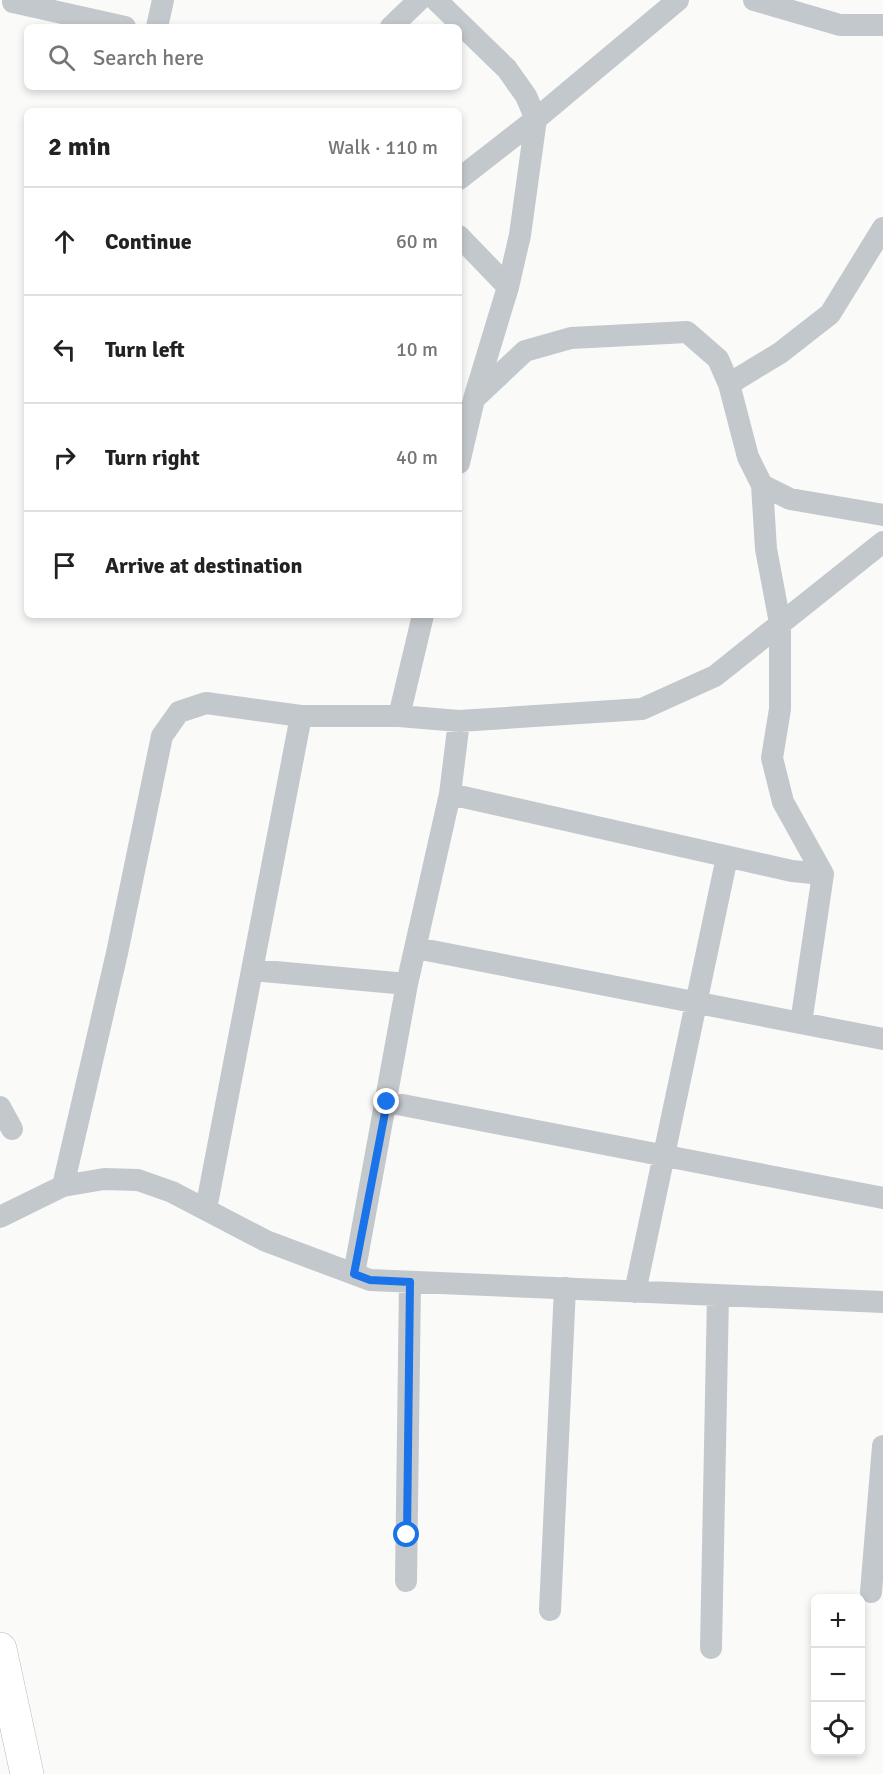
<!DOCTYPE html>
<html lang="en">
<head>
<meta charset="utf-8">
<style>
  body { margin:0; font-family:Signika,sans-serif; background:#f6f6f6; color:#222 }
  .controls { position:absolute; right:18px; bottom:18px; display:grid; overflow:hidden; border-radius:9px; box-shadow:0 3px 9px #0003 }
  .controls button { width:54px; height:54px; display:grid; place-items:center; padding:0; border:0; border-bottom:2px solid #e0e0e0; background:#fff; color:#222; font:30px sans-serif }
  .stop { position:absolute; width:18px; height:18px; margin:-14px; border:4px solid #1a73e8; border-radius:50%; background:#fff }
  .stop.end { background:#1a73e8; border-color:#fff; box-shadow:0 2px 6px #0008 }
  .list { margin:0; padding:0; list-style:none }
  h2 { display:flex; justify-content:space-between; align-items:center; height:78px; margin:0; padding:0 24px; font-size:26px }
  h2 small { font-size:20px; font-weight:400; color:#767676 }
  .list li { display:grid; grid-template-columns:39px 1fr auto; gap:18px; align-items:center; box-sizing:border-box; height:108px; padding:0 24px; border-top:2px solid #e0e0e0 }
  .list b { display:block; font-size:22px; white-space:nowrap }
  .list em { font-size:20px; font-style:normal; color:#767676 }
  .icon { flex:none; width:33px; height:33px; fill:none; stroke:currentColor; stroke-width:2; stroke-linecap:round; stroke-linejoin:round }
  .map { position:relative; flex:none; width:883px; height:1774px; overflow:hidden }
  .search { position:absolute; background:#fff; box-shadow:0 3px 9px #0003; left:24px; top:24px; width:438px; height:66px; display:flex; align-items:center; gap:15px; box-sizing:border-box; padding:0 21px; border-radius:9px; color:#767676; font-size:22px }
  .panel { position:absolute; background:#fff; box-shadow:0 3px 9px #0003; left:24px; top:108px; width:438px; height:510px; border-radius:9px }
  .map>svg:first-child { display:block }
</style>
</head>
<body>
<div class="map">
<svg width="883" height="1774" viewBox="0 0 883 1774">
  <rect width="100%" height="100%" fill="#fafaf8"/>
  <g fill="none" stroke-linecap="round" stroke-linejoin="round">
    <!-- primary casing -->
    <g stroke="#b5babe" stroke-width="34">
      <path id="primary" d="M0 1649 27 1774"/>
    </g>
    <!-- minor -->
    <path stroke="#c3c8cc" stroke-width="22" d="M436 0 507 69 526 96 536 119 520 235 508 287 474 399 459 463
      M754 0 840 25H883
      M13 2 125 27
      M157 27 163 0
      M391 27 419 0
      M459 179 536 119 678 0
      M459 236 508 287
      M729 384 780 353 830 314 883 228
      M474 399 525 351 571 338 687 332 718 359 729 384 748 457 762 485 790 499 883 515
      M762 485 766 549 780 623V709L772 758 783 802 823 874
      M399 716 423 615
      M450 794 792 871 823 874 801 1023
      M416 948 883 1039
      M253 970 407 984
      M387 1102 883 1198
      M0 1107 12 1129
      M63 1186 117 953 162 736 179 712 206 703 301 716H399L459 721 642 709 715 676 883 542
      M206 1209 301 716
      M0 1217 63 1186 104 1179 138 1180 172 1192 266 1241 370 1280 883 1302
      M354 1274 407 984 450 794 459 721
      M635 1292 727 857
      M406 1581 410 1282
      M871 1592 883 1446
      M550 1610 565 1288
      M711 1648 718 1295"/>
    <!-- primary -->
    <use href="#primary" stroke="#fff" stroke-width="33"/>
  </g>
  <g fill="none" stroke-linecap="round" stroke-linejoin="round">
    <!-- route -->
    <path stroke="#1a73e8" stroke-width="8" d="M387 1102 354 1274 370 1280 410 1282 407 1535"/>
  </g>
</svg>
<div class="controls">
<button>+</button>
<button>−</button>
<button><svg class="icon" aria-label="locate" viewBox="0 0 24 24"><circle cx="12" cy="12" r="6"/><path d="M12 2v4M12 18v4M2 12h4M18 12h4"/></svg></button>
</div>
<div class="stop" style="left:407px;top:1535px"></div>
<div class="stop end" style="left:387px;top:1102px"></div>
<div class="search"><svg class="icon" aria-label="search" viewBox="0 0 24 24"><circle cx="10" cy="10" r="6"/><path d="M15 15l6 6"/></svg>Search here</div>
<section class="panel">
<h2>2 min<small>Walk · 110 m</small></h2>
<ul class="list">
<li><svg class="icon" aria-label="ahead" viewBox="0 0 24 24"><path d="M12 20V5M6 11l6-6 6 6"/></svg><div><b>Continue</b></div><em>60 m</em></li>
<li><svg class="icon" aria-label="left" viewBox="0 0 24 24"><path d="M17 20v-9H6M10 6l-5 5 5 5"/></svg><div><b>Turn left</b></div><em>10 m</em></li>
<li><svg class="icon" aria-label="right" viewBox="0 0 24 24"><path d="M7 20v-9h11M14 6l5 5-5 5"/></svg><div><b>Turn right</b></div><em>40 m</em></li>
<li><svg class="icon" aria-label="arrive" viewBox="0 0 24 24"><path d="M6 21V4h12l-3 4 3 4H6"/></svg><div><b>Arrive at destination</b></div></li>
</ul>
</section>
</div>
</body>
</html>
